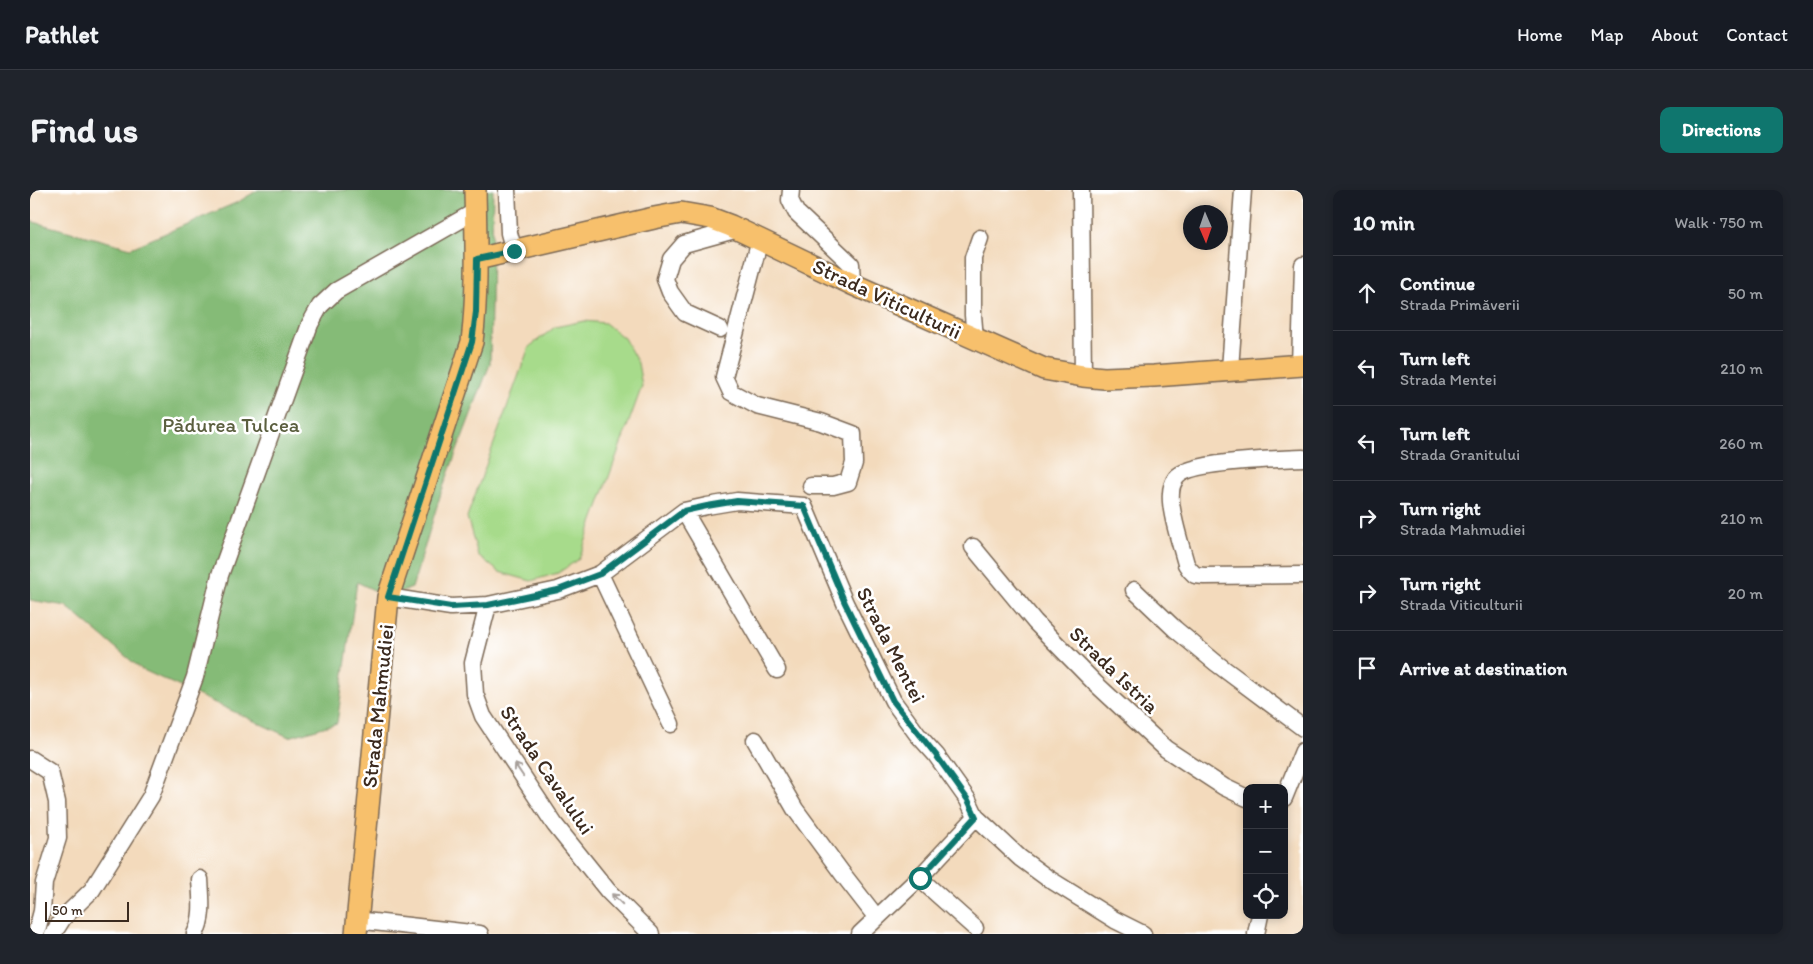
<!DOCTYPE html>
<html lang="en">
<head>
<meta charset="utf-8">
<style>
  body { margin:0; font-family:Itim,sans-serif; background:#20242c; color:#f1f3f6 }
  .controls { position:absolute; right:15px; bottom:15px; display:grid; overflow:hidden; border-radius:10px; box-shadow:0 2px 8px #0003 }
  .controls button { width:45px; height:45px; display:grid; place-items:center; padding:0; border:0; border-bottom:1px solid #363941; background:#171b24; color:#f1f3f6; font:25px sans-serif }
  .compass { position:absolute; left:1153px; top:15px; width:45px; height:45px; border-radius:50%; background:#171b24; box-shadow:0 2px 8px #0003; rotate:178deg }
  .scale { position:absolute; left:15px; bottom:12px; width:84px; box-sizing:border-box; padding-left:5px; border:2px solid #3b2a1e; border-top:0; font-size:14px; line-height:18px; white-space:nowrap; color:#3b2a1e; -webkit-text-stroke:4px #fff; paint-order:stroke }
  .stop { position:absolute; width:15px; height:15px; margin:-11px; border:4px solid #0f766e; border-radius:50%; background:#fff }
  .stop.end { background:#0f766e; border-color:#fff; box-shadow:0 1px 5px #0008 }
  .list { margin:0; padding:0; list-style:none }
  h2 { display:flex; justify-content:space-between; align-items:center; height:65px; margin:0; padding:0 20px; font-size:21px }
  h2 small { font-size:16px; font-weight:400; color:#9ea1a6 }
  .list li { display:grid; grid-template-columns:32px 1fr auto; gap:15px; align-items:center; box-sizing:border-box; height:75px; padding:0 20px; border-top:1px solid #363941 }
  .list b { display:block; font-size:19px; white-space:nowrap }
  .list p { margin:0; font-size:16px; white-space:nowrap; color:#9ea1a6 }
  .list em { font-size:16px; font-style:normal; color:#9ea1a6 }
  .icon { flex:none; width:28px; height:28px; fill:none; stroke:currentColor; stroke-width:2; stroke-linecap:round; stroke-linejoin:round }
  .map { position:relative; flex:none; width:1273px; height:744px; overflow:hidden; border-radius:10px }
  header { display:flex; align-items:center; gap:30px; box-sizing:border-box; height:70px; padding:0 25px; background:#171b24; border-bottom:1px solid #363941 }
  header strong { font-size:24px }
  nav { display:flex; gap:28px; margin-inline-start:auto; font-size:18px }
  .intro { display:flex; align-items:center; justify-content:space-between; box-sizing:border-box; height:120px; padding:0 30px }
  h1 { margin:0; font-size:35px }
  .button { padding:12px 22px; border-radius:10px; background:#0f766e; color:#fff; font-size:18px; font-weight:700 }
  main { display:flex; gap:30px; padding:0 30px }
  aside { flex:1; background:#171b24; border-radius:10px; box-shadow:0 2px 8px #0003 }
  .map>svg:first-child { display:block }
</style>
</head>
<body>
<header>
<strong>Pathlet</strong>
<nav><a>Home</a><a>Map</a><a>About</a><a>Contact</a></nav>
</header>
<div class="intro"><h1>Find us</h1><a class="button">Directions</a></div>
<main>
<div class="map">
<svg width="1273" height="744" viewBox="0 0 1273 744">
  <rect width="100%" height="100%" fill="#fff"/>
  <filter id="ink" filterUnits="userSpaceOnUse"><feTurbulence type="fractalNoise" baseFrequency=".02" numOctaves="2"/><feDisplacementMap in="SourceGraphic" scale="10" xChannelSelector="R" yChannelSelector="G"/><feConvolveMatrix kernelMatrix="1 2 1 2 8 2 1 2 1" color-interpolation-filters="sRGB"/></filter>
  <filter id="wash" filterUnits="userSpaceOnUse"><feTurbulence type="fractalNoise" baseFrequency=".0096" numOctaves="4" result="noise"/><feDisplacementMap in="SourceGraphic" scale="20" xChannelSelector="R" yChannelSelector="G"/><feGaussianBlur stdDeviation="1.12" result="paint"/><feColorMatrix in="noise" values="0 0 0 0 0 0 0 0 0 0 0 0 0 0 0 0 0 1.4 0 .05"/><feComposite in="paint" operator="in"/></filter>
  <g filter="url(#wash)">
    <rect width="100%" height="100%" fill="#f3dabc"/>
    <!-- green -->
    <path fill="#a7db8b" stroke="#718254" d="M554 131 575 133 594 148 608 173 612 196 549 369 528 383 501 391 469 382 448 365 437 327 499 157 525 137Z"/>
    <!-- forest -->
    <path fill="#85bb77" stroke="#60724a" d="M228 0H463L460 174 411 303 382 398 358 407 327 392 307 533 259 547 111 479 36 416 0 410V31L101 58 208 12Z"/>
  </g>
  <g filter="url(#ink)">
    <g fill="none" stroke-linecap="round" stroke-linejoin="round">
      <!-- minor casing -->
      <g stroke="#7b6855" stroke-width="19">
        <path id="minor" d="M477 0 479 43 484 61
          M761 0 760 10 766 22 821 74 822 94
          M1051 0 1053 186
          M730 49 694 187 701 202 727 216 791 232 823 244 824 273 818 292 803 296H781
          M690 139 655 123 640 102 635 89 641 69 654 54 708 39
          M945 149 943 125V68L950 48
          M1270 175 1273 75
          M1200 179 1213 0
          M1273 268C1250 269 1158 271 1146 288 1143 292 1141 299 1141 303 1139 320 1151 355 1156 374L1160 380 1165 385 1174 386 1273 385
          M654 321 747 480
          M943 357 1005 432 1065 493 1136 559 1194 597 1217 608
          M570 384 641 534
          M1104 400 1145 439 1186 473 1273 538
          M358 407 421 417 458 415 528 400 570 384 654 321 677 316 707 311 774 316 815 413 863 511 887 544 906 565 938 610 946 627 990 668 1016 687 1085 730 1113 744
          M458 415 443 473 445 504 453 526 525 635 578 701 621 744
          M725 550 765 619 812 683 847 728
          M0 569 20 582 27 612 28 648 14 693 12 721 6 744
          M1254 608 1273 561
          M889 688 945 738
          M326 730 450 744
          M23 744 33 728 62 700 121 606 165 487 190 385 280 134 290 116 306 101 446 21
          M165 744C174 727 171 708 170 689
          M830 744 889 688 946 627
          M1226 744 1230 725"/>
      </g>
      <!-- major casing -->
      <g stroke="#7b6855" stroke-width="24">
        <path id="major" d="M447 69 624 28 651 23 680 28 701 36 822 94 1014 179 1053 186 1074 188 1124 186 1273 175
          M326 744 358 407 442 152C448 101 446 51 445 0"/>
      </g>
      <!-- minor -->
      <use href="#minor" stroke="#fff" stroke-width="16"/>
      <!-- major -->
      <use href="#major" stroke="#f7c06c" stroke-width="21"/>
    </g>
    <!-- one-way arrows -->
    <defs><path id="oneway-shaft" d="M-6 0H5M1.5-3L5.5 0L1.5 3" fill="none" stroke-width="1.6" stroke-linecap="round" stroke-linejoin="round" transform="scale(1.25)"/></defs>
    <g stroke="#a79f9a">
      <use href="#oneway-shaft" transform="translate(489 580) rotate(-124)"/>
      <use href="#oneway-shaft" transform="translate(587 709) rotate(-135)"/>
    </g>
  </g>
  <g fill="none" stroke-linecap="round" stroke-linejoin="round" filter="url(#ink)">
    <!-- route -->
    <path stroke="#0f766e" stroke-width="6" d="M484 61 447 69 446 122 442 152 358 407 421 417 458 415 528 400 570 384 654 321 677 316 707 311 774 316 815 413 863 511 906 565 938 610 946 627 890 688"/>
  </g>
  <g text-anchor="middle" stroke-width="5" stroke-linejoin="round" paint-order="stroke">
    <!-- street labels -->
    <g font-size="21" fill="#3b2a1e" stroke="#fff">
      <text transform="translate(857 109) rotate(25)" y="7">Strada Viticulturii</text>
      <text transform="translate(861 455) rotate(63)" y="7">Strada Mentei</text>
      <text transform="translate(1084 480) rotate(44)" y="7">Strada Istria</text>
      <text transform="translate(348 516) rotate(-84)" y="7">Strada Mahmudiei</text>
      <text transform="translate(517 580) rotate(56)" y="7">Strada Cavalului</text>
    </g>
    <!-- park labels -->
    <g font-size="21" fill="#5b5f3f" stroke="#fff">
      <text x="201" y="242">Pădurea Tulcea</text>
    </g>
  </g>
</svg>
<div class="controls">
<button>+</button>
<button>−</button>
<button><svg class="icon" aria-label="locate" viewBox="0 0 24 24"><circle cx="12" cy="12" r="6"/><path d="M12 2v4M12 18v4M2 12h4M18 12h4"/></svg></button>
</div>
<svg class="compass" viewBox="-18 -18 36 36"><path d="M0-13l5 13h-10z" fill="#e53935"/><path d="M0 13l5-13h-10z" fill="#9ea1a6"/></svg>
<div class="scale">50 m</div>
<div class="stop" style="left:890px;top:688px"></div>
<div class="stop end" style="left:484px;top:61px"></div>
</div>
<aside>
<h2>10 min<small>Walk · 750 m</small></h2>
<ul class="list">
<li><svg class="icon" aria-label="ahead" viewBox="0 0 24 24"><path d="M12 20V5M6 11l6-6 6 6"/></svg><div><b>Continue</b><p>Strada Primăverii</p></div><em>50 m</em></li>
<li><svg class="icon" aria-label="left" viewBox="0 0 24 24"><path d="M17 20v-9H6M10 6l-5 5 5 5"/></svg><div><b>Turn left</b><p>Strada Mentei</p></div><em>210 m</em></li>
<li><svg class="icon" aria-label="left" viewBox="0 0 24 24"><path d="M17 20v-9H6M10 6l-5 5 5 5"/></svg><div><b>Turn left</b><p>Strada Granitului</p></div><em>260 m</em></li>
<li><svg class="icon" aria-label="right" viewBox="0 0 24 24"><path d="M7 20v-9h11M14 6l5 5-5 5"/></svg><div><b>Turn right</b><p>Strada Mahmudiei</p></div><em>210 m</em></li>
<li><svg class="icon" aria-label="right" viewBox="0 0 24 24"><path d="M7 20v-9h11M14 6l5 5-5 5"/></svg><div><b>Turn right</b><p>Strada Viticulturii</p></div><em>20 m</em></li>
<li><svg class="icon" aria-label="arrive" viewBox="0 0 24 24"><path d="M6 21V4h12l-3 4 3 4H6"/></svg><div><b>Arrive at destination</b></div></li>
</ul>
</aside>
</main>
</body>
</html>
